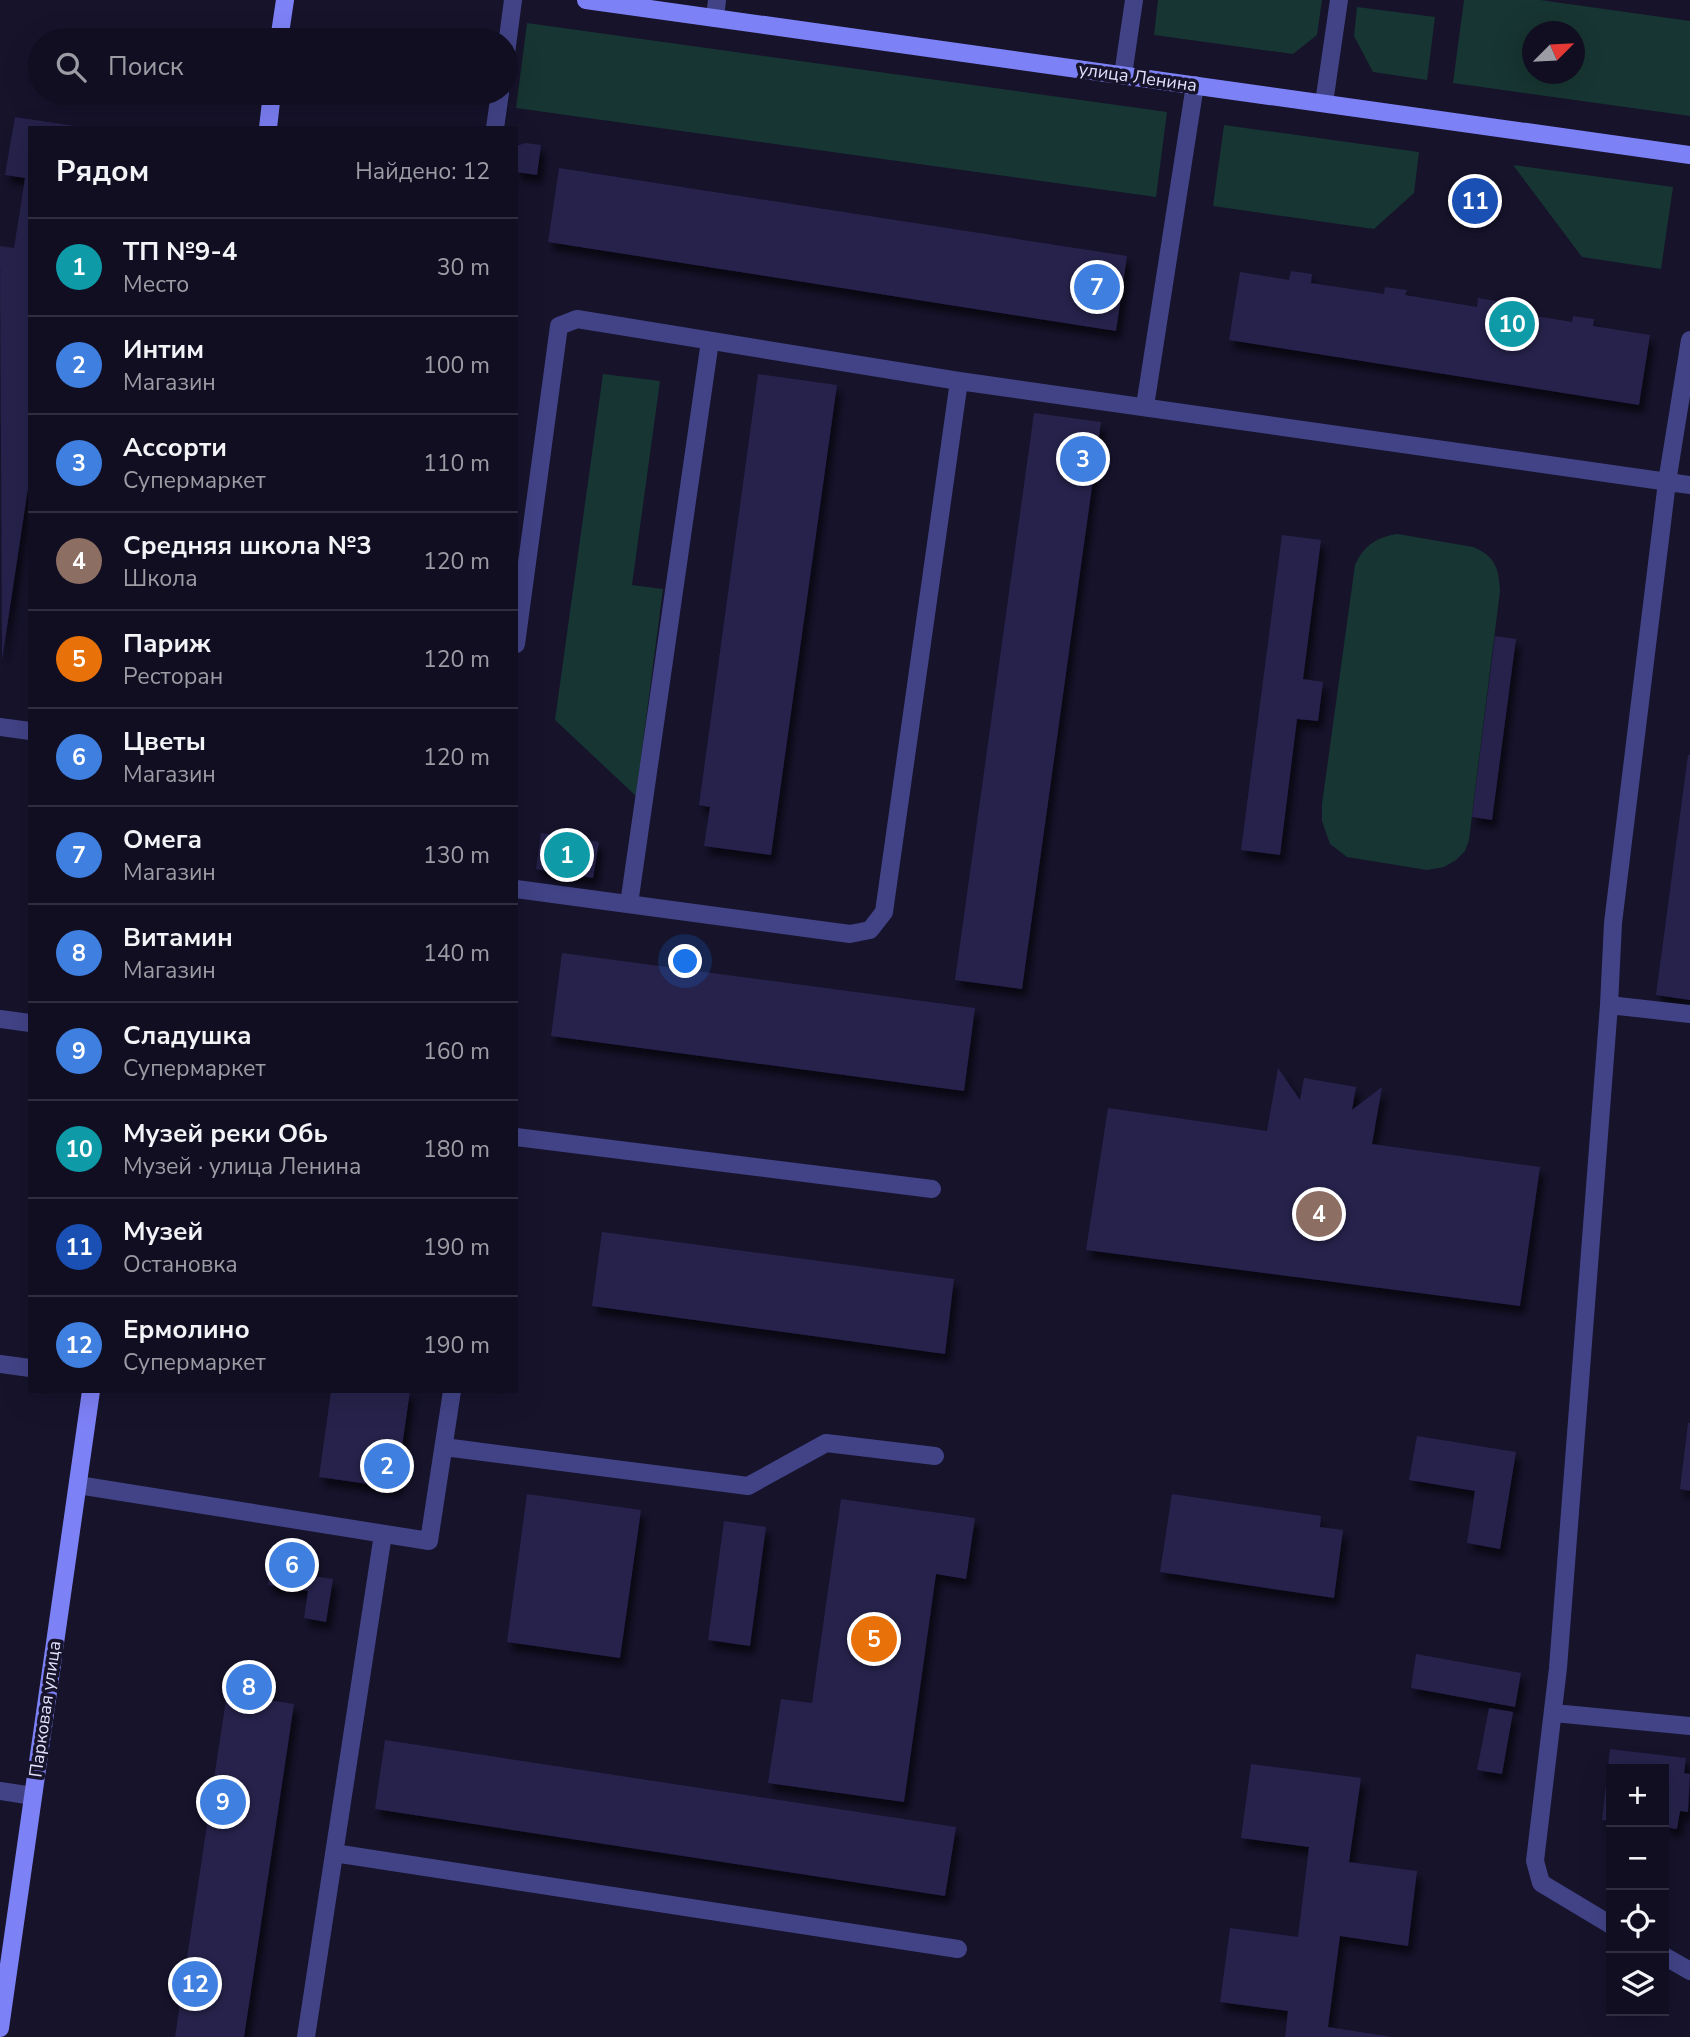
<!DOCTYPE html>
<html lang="ru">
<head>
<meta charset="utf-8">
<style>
  body { margin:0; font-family:"Nunito Sans",sans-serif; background:#191729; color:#f1f3f6 }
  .controls { position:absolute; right:21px; bottom:21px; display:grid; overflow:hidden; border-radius:0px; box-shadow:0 7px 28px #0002 }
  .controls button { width:63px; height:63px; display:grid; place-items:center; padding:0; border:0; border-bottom:2px solid #302e3e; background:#100e20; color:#f1f3f6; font:35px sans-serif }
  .compass { position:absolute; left:1522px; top:21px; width:63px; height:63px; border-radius:50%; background:#100e20; box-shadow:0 7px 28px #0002; rotate:66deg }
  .you { position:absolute; left:686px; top:962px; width:24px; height:24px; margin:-18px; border:5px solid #fff; border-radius:50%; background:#1a73e8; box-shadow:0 0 0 10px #1a73e833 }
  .badge { display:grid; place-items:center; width:46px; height:46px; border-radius:50%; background:#19e5ef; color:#fff; font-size:23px; font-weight:700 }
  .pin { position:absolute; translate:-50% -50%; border:4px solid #fff; box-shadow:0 2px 7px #0006 }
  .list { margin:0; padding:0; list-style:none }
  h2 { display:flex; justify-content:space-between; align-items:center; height:91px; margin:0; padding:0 28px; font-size:30px }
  h2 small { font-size:23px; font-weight:400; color:#9c9ca5 }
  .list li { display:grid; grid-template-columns:46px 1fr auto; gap:21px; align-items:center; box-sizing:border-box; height:98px; padding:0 28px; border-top:2px solid #302e3e }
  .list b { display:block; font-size:26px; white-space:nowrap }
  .list p { margin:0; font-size:23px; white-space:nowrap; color:#9c9ca5 }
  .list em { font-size:23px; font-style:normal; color:#9c9ca5 }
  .icon { flex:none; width:38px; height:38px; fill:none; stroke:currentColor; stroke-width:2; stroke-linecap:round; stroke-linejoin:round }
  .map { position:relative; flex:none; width:1690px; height:2037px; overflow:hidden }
  .search { position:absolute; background:#100e20; box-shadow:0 7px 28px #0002; left:28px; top:28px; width:490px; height:77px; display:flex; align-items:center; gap:18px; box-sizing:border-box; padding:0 24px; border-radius:38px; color:#9c9ca5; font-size:26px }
  .panel { position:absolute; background:#100e20; box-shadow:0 7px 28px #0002; left:28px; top:126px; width:490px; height:1267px; border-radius:0px }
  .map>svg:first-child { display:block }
</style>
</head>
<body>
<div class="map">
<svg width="1690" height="2037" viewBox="0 0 1690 2037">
  <defs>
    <filter id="shadow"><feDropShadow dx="4.5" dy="8" stdDeviation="3.5" flood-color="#0009"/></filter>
  </defs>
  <rect width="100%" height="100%" fill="#16132b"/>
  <!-- green -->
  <path fill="#173532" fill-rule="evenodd" d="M1158 0H1322L1317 35 1293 54 1154 35Z
    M1464 0H1540L1690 21V116L1453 83ZM1532 32H1574V74H1532Z
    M1357 7 1435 17 1427 80 1373 72 1354 36Z
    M527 23 1167 112 1156 197 516 108Z
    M1224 125 1419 152 1414 193 1374 229 1213 206Z
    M1513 165 1673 187 1661 269 1582 257Z
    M603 374 660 381 632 585 663 589 636 796 555 720Z
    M1398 534 1473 547C1495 556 1499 568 1500 591L1469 840 1465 851 1456 860 1444 867 1427 870 1347 857 1330 844 1322 821V804L1355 565C1364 545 1377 537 1398 534Z"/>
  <!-- building -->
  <path fill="#27214b" filter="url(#shadow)" d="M15 117 75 126 30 128V475L2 660 0 246 14 248 25 178 5 175Z
    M525 143 541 145 537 175 516 172V146Z
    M559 168 1127 256 1116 331 548 242Z
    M1291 271 1312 274 1311 283 1384 294 1385 287 1407 290 1405 295 1477 307 1478 298 1500 302 1499 310 1572 322 1573 316 1594 319 1593 326 1650 335 1639 405 1229 340 1240 272 1289 280Z
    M758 374 837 385 771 855 704 846 710 807 699 805Z
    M1034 413 1101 422 1022 989 955 980Z
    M1282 535 1321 540 1303 679 1323 682 1318 721 1297 719 1280 855 1241 850Z
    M1495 636 1516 639 1492 820 1472 817Z
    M1688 755H1690V1000L1656 995Z
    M541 833 599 842 593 878 536 869Z
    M562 953 975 1008 964 1091 551 1036Z
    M1278 1068 1300 1100 1304 1078 1356 1087 1352 1110 1382 1087 1372 1144 1540 1167 1520 1306 1086 1250 1108 1108 1267 1131Z
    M602 1232 954 1279 945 1354 592 1306Z
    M331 1391H410L396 1488 319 1477Z
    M1688 1423H1690V1491L1680 1489Z
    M1417 1436 1516 1452 1500 1549 1467 1543 1475 1491 1409 1480Z
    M527 1494 641 1510 620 1658 507 1642Z
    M1172 1494 1321 1516 1320 1527 1343 1530 1334 1598 1160 1572Z
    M841 1499 975 1518 966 1579 936 1574 904 1802 768 1783 781 1699 812 1703Z
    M724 1521 766 1527 750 1646 708 1640Z
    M274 1547 314 1553 311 1576 333 1579 326 1622 304 1618 308 1591 268 1585Z
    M1416 1654 1521 1673 1515 1707 1411 1688Z
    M230 1673 271 1679 268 1700 294 1704 244 2037H175Z
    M1489 1708 1513 1712 1502 1774 1477 1770Z
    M385 1740 956 1827 945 1896 375 1809Z
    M1610 1749 1686 1758 1684 1773 1690 1774 1688 1812 1680 1811 1677 1829 1664 1827V1769H1611V1821L1602 1820Z
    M1251 1764 1361 1778 1349 1862 1417 1871 1408 1946 1340 1936 1328 2027 1392 2037H1285L1288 2011 1220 2002 1230 1928 1298 1937 1309 1847 1241 1838Z"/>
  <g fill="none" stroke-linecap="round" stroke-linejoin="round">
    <!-- service -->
    <path stroke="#424387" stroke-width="18" d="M715 18 717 0
      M506 53 513 0
      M1123 75 1134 0
      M1324 103 1339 0
      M495 128 500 93
      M1145 406 1195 85
      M516 644 559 326 577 319 959 381 1690 485
      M0 727 30 731
      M516 889 850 934 870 930 884 912 959 381
      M629 904 710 341
      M1609 1005 1690 1014
      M0 1019 30 1023
      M516 1137 932 1189
      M0 1364 30 1368
      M444 1447 748 1486 826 1443 935 1456
      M78 1485 429 1541 452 1391
      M1554 1713 1690 1726
      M0 1791 33 1796
      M334 1853 958 1949
      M1611 1925 1541 1883 1535 1861 1558 1668 1609 1005 1613 923 1667 482 1690 340
      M1664 1956 1690 1971
      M306 2037 383 1534"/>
    <!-- secondary -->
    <path stroke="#7d81f6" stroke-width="18" d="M586 0 1690 155
      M279 40 285 0
      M268 128 272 93
      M0 2028 91 1391"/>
  </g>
  <g text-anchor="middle" stroke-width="7" stroke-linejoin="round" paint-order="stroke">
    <!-- street labels -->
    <g font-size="18" fill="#e1e0fd" stroke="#16132b">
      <text transform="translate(1138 77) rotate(8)" y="6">улица Ленина</text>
      <text transform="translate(45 1709) rotate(-82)" y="6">Парковая улица</text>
    </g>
  </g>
</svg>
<div class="controls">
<button>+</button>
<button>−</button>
<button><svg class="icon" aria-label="locate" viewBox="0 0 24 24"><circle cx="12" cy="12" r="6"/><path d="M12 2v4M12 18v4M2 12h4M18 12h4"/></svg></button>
<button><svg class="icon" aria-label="layers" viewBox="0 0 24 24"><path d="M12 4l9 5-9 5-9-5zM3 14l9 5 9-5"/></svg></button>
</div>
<svg class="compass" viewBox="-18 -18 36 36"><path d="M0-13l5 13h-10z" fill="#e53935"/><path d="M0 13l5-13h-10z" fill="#9c9ca5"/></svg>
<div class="you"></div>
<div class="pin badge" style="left:567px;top:855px;background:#0f9aa8">1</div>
<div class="pin badge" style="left:387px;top:1466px;background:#3f7fe0">2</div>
<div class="pin badge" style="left:1083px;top:459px;background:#3f7fe0">3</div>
<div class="pin badge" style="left:1319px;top:1214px;background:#8d6e63">4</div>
<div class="pin badge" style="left:874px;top:1639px;background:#e8710a">5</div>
<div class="pin badge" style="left:292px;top:1565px;background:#3f7fe0">6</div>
<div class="pin badge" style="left:1097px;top:287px;background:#3f7fe0">7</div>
<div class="pin badge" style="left:249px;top:1687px;background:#3f7fe0">8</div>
<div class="pin badge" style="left:223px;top:1802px;background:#3f7fe0">9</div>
<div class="pin badge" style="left:1512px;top:324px;background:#0f9aa8">10</div>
<div class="pin badge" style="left:1475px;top:201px;background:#1a4fb4">11</div>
<div class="pin badge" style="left:195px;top:1984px;background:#3f7fe0">12</div>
<div class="search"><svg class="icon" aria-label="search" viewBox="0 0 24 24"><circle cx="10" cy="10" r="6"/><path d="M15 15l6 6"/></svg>Поиск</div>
<section class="panel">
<h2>Рядом<small>Найдено: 12</small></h2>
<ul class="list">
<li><span class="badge" style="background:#0f9aa8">1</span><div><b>ТП №9-4</b><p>Место</p></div><em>30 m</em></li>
<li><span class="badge" style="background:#3f7fe0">2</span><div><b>Интим</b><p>Магазин</p></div><em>100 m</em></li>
<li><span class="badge" style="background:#3f7fe0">3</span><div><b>Ассорти</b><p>Супермаркет</p></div><em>110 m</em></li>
<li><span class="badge" style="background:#8d6e63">4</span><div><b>Средняя школа №3</b><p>Школа</p></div><em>120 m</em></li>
<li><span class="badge" style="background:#e8710a">5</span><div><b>Париж</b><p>Ресторан</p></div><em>120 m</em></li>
<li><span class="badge" style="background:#3f7fe0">6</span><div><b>Цветы</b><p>Магазин</p></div><em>120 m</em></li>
<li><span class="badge" style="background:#3f7fe0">7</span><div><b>Омега</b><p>Магазин</p></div><em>130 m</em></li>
<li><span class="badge" style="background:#3f7fe0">8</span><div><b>Витамин</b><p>Магазин</p></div><em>140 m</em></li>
<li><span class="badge" style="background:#3f7fe0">9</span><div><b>Сладушка</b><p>Супермаркет</p></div><em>160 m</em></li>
<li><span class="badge" style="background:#0f9aa8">10</span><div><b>Музей реки Обь</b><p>Музей · улица Ленина</p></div><em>180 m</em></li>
<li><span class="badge" style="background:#1a4fb4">11</span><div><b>Музей</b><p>Остановка</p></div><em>190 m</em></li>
<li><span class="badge" style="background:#3f7fe0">12</span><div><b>Ермолино</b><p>Супермаркет</p></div><em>190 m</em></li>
</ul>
</section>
</div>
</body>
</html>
